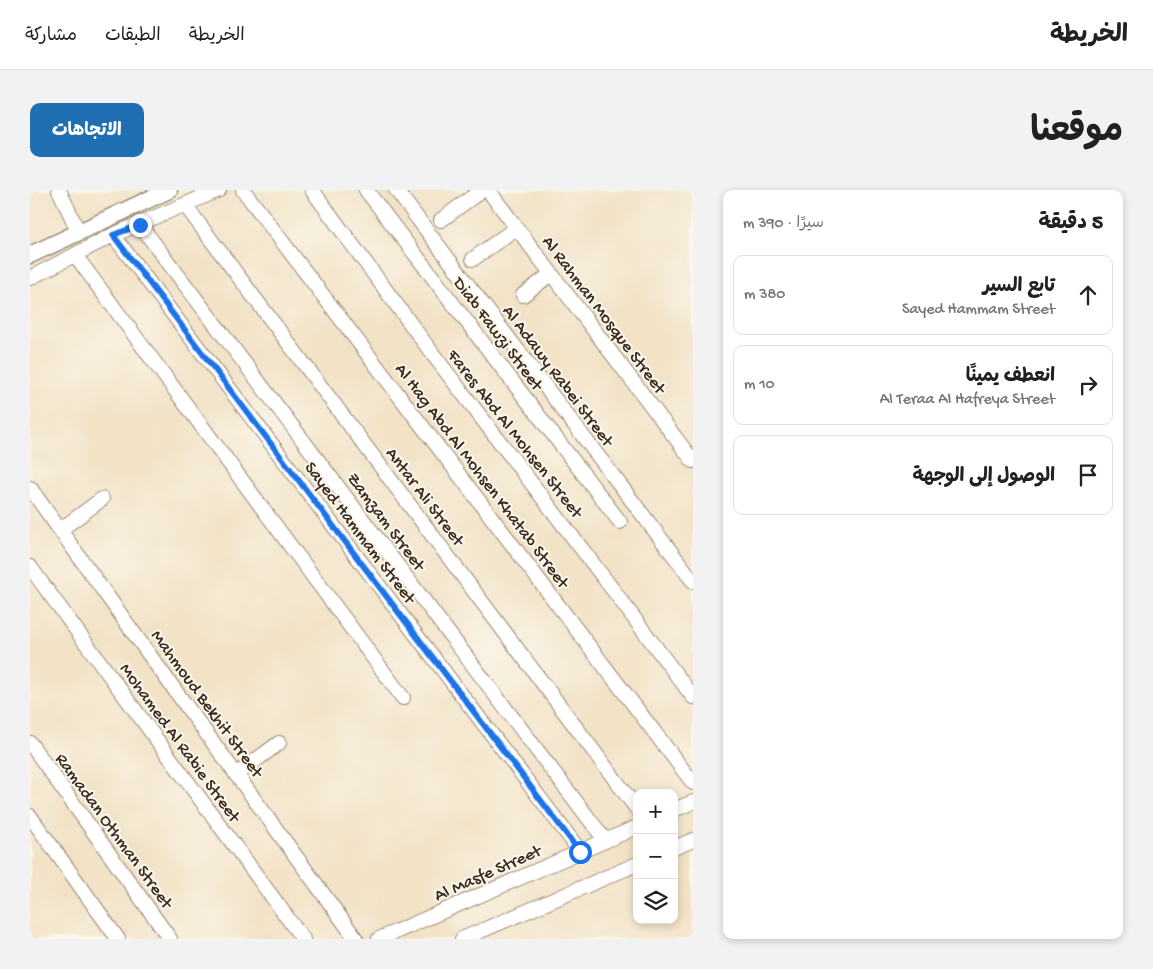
<!DOCTYPE html>
<html lang="ar">
<head>
<meta charset="utf-8">
<style>
  body { margin:0; font-family:"Gochi Hand","Playpen Sans Arabic",sans-serif; background:#f2f2f2; color:#202124; direction:rtl }
  .controls { position:absolute; right:15px; bottom:15px; display:grid; overflow:hidden; border-radius:10px; box-shadow:0 2px 8px #0003 }
  .controls button { width:45px; height:45px; display:grid; place-items:center; padding:0; border:0; border-bottom:1px solid #e0e0e0; background:#fff; color:#202124; font:25px sans-serif }
  .stop { position:absolute; width:15px; height:15px; margin:-11px; border:4px solid #1a73e8; border-radius:50%; background:#fff }
  .stop.end { background:#1a73e8; border-color:#fff; box-shadow:0 1px 5px #0008 }
  .list { margin:0; padding:0; list-style:none }
  h2 { display:flex; justify-content:space-between; align-items:center; height:65px; margin:0; padding:0 20px; font-size:21px }
  h2 small { font-size:16px; font-weight:400; color:#757577 }
  .list li { display:grid; grid-template-columns:32px 1fr auto; gap:15px; align-items:center; box-sizing:border-box; height:80px; margin:0 10px 10px; padding:0 10px; border:1px solid #e0e0e0; border-radius:10px }
  .list b { display:block; font-size:19px; white-space:nowrap }
  .list p { margin:0; font-size:16px; white-space:nowrap; color:#757577 }
  .list em { font-size:16px; font-style:normal; color:#757577 }
  .icon { flex:none; width:28px; height:28px; fill:none; stroke:currentColor; stroke-width:2; stroke-linecap:round; stroke-linejoin:round }
  .map { position:relative; flex:none; width:663px; height:749px; overflow:hidden; direction:ltr; border-radius:10px }
  header { display:flex; align-items:center; gap:30px; box-sizing:border-box; height:70px; padding:0 25px; background:#fff; border-bottom:1px solid #e0e0e0 }
  header strong { font-size:24px }
  nav { display:flex; gap:28px; margin-inline-start:auto; font-size:18px }
  .intro { display:flex; align-items:center; justify-content:space-between; box-sizing:border-box; height:120px; padding:0 30px }
  h1 { margin:0; font-size:35px }
  .button { padding:12px 22px; border-radius:10px; background:#1f6fb2; color:#fff; font-size:18px; font-weight:700 }
  main { display:flex; gap:30px; padding:0 30px }
  aside { flex:1; background:#fff; border-radius:10px; box-shadow:0 2px 8px #0003 }
  .map>svg:first-child { display:block }
</style>
</head>
<body>
<header>
<strong>الخريطة</strong>
<nav><a>الخريطة</a><a>الطبقات</a><a>مشاركة</a></nav>
</header>
<div class="intro"><h1>موقعنا</h1><a class="button">الاتجاهات</a></div>
<main>
<aside>
<h2>5 دقيقة<small>سيرًا · 390 m</small></h2>
<ul class="list">
<li><svg class="icon" aria-label="ahead" viewBox="0 0 24 24"><path d="M12 20V5M6 11l6-6 6 6"/></svg><div><b>تابع السير</b><p>Sayed Hammam Street</p></div><em>380 m</em></li>
<li><svg class="icon" aria-label="right" viewBox="0 0 24 24"><path d="M7 20v-9h11M14 6l5 5-5 5"/></svg><div><b>انعطف يمينًا</b><p>Al Teraa Al Hafreya Street</p></div><em>10 m</em></li>
<li><svg class="icon" aria-label="arrive" viewBox="0 0 24 24"><path d="M6 21V4h12l-3 4 3 4H6"/></svg><div><b>الوصول إلى الوجهة</b></div></li>
</ul>
</aside>
<div class="map">
<svg width="663" height="749" viewBox="0 0 663 749">
  <rect width="100%" height="100%" fill="#fbf7ec"/>
  <filter id="ink" filterUnits="userSpaceOnUse"><feTurbulence type="fractalNoise" baseFrequency=".02" numOctaves="2"/><feDisplacementMap in="SourceGraphic" scale="10" xChannelSelector="R" yChannelSelector="G"/><feConvolveMatrix kernelMatrix="1 2 1 2 8 2 1 2 1" color-interpolation-filters="sRGB"/></filter>
  <filter id="wash" filterUnits="userSpaceOnUse"><feTurbulence type="fractalNoise" baseFrequency=".0096" numOctaves="4" result="noise"/><feDisplacementMap in="SourceGraphic" scale="20" xChannelSelector="R" yChannelSelector="G"/><feGaussianBlur stdDeviation="1.12" result="paint"/><feColorMatrix in="noise" values="0 0 0 0 0 0 0 0 0 0 0 0 0 0 0 0 0 1.4 0 .05"/><feComposite in="paint" operator="in"/></filter>
  <g filter="url(#wash)">
    <rect width="100%" height="100%" fill="#f2e2c6"/>
  </g>
  <g filter="url(#ink)">
    <g fill="none" stroke-linecap="round" stroke-linejoin="round">
      <!-- minor casing -->
      <g stroke="#968672" stroke-width="16">
        <path id="minor" d="M29 0 49 43
          M213 0 663 593
          M282 0 405 167 577 392 663 507
          M336 0 590 332
          M366 0 663 391
          M458 0 663 271
          M155 15 607 619
          M411 30 452 0
          M110 35 575 650
          M83 45 550 661
          M45 65 373 508
          M443 69 486 38
          M0 88 83 45 189 0
          M493 105 521 84
          M0 298 128 477 326 749
          M30 340 72 309
          M0 377 273 749
          M0 553 140 749
          M206 585 249 553
          M644 620 663 612
          M0 626 88 749
          M644 658 663 650
          M349 749 607 637
          M432 749 607 674"/>
      </g>
      <!-- tertiary casing -->
      <g stroke="#968672" stroke-width="19">
        <path id="tertiary" d="M0 65 139 0"/>
      </g>
      <!-- minor -->
      <use href="#minor" stroke="#fff" stroke-width="14"/>
      <!-- tertiary -->
      <use href="#tertiary" stroke="#fff" stroke-width="16"/>
    </g>
  </g>
  <g fill="none" stroke-linecap="round" stroke-linejoin="round" filter="url(#ink)">
    <!-- route -->
    <path stroke="#1a73e8" stroke-width="6" d="M110 35 83 45 550 662"/>
  </g>
  <g text-anchor="middle" stroke-width="4" stroke-linejoin="round" paint-order="stroke">
    <!-- street labels -->
    <g font-size="18" fill="#3b2a1e" stroke="#fbf7ec">
      <text transform="translate(575 124) rotate(53)" y="6">Al Rahman Mosque Street</text>
      <text transform="translate(469 143) rotate(53)" y="6">Diab Fawzi Street</text>
      <text transform="translate(529 185) rotate(53)" y="6">Al Adawy Rabei Street</text>
      <text transform="translate(486 243) rotate(52)" y="6">Fares Abd Al Mohsen Street</text>
      <text transform="translate(453 285) rotate(53)" y="6">Al Hag Abd Al Mohsen Khatab Street</text>
      <text transform="translate(396 306) rotate(53)" y="6">Antar Ali Street</text>
      <text transform="translate(357 331) rotate(53)" y="6">Zamzam Street</text>
      <text transform="translate(331 342) rotate(53)" y="6">Sayed Hammam Street</text>
      <text transform="translate(178 513) rotate(54)" y="6">Mahmoud Bekhit Street</text>
      <text transform="translate(151 552) rotate(54)" y="6">Mohamed Al Rabie Street</text>
      <text transform="translate(85 640) rotate(54)" y="6">Ramadan Othman Street</text>
      <text transform="translate(457 682) rotate(-24)" y="6">Al Masfe Street</text>
    </g>
  </g>
</svg>
<div class="controls">
<button>+</button>
<button>−</button>
<button><svg class="icon" aria-label="layers" viewBox="0 0 24 24"><path d="M12 4l9 5-9 5-9-5zM3 14l9 5 9-5"/></svg></button>
</div>
<div class="stop" style="left:550px;top:662px"></div>
<div class="stop end" style="left:110px;top:35px"></div>
</div>
</main>
</body>
</html>
